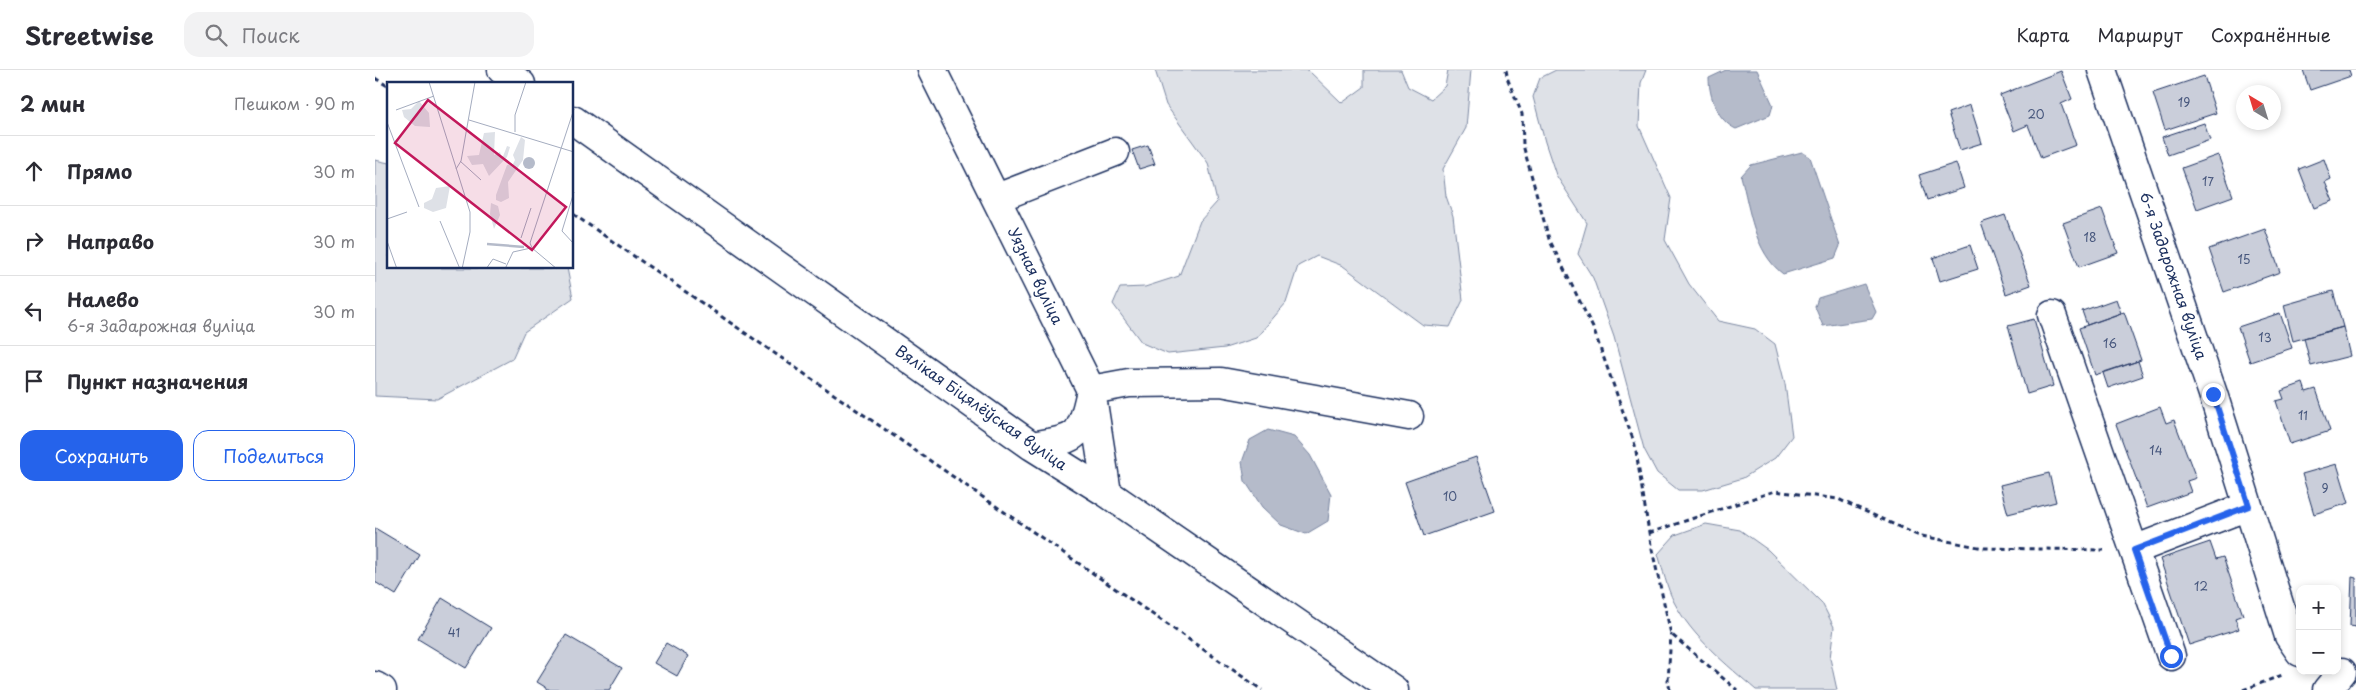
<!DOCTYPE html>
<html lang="ru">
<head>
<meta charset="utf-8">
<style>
  body { margin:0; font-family:"Playpen Sans",sans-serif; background:#f2f2f3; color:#2b2b33 }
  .controls { position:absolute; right:15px; bottom:15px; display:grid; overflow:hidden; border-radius:10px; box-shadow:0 2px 8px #0003 }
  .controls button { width:45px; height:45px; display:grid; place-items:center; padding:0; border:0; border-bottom:1px solid #e1e1e2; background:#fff; color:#2b2b33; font:25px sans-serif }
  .compass { position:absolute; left:1861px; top:15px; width:45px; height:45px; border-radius:50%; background:#fff; box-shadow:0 2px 8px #0003; rotate:322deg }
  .stop { position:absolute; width:15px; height:15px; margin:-11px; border:4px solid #2563eb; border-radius:50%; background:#fff }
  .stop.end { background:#2563eb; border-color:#fff; box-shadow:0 1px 5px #0008 }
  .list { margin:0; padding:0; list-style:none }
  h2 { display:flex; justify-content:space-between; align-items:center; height:65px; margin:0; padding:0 20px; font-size:21px }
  h2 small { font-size:16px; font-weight:400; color:#7c7c81 }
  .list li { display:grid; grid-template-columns:32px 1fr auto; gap:15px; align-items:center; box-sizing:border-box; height:70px; padding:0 20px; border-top:1px solid #e1e1e2 }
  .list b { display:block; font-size:19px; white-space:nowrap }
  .list p { margin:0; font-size:16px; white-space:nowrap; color:#7c7c81 }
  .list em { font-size:16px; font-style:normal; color:#7c7c81 }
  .actions { display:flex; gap:10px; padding:15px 20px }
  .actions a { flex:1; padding:11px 0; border:1px solid #2563eb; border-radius:15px; text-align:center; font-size:18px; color:#2563eb }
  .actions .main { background:#2563eb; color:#fff }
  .icon { flex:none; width:28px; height:28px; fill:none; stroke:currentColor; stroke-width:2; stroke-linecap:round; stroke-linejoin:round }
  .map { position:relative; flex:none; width:1981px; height:620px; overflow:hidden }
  header { display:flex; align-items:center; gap:30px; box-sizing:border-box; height:70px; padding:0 25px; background:#fff; border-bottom:1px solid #e1e1e2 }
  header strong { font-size:24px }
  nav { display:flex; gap:28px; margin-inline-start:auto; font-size:18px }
  .search { width:350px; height:45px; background:#f2f2f3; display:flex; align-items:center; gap:12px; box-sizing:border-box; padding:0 18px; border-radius:15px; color:#7c7c81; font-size:19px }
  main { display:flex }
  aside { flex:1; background:#fff }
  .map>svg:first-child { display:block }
</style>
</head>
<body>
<header>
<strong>Streetwise</strong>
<div class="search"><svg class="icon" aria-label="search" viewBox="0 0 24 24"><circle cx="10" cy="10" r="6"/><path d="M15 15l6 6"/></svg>Поиск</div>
<nav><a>Карта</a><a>Маршрут</a><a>Сохранённые</a></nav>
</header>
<main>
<aside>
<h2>2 мин<small>Пешком · 90 m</small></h2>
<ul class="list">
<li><svg class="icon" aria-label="ahead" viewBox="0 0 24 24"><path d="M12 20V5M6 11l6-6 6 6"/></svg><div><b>Прямо</b></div><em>30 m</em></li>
<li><svg class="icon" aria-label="right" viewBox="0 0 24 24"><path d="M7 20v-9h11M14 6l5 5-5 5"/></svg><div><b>Направо</b></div><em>30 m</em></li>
<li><svg class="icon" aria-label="left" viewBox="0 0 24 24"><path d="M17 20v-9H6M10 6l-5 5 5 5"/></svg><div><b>Налево</b><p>6-я Задарожная вуліца</p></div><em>30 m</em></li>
<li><svg class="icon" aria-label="arrive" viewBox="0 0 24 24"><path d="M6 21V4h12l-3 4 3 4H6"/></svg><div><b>Пункт назначения</b></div></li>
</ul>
<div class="actions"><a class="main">Сохранить</a><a>Поделиться</a></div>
</aside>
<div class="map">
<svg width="1981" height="620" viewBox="0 0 1981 620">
  <rect width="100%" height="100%" fill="#fff"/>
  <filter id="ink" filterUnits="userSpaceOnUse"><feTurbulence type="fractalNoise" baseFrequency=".02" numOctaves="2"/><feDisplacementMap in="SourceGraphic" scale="10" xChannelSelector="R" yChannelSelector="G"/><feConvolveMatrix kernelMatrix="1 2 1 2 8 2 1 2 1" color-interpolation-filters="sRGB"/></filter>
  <g filter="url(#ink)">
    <!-- green -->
    <path fill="#dee1e7" stroke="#7c88a2" d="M780 0H933L967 33 989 17V0H1026L1033 17 1056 29 1070 16 1073 0H1096L1091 58 1068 99 1071 126 1078 146 1088 230 1075 257 1048 255 968 196 942 186 923 196 911 233 881 268 850 278 793 284 767 273 738 234 745 218 770 217 804 206 825 151 842 132 833 93 791 35Z
      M1181 0H1271L1266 13 1264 56 1296 128 1290 170 1314 214 1343 251 1380 259 1400 274 1410 314 1417 366 1400 388 1368 408 1328 420H1303L1282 403 1269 379 1239 267 1218 208 1203 184 1212 153 1181 105 1170 72 1158 27 1165 8Z
      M0 90 14 93V198H192L198 228 149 262 137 289 62 329 0 326Z
      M1331 454 1365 460 1393 480 1447 533 1459 557 1455 588 1462 620H1381C1352 595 1317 567 1299 532 1292 518 1288 500 1283 484L1300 465Z"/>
    <!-- water -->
    <path fill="#b5bbca" stroke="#77839f" d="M1351 0H1382L1398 35 1395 45 1361 59C1343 51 1334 27 1334 8Z
      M1427 82 1435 87 1465 176 1460 188 1408 204C1379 182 1375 140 1366 106L1376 95Z
      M1489 214 1501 242 1497 249 1448 256 1440 237 1443 228Z
      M893 360 919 367 935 385 956 424 953 451 931 464 906 455 887 437 870 411 867 392 875 370Z"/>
    <!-- building -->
    <path fill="#caceda" stroke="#1b2f5e" d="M1928 0H1974L1976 6 1935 20Z
      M1686 1 1697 29 1686 34 1701 75 1666 88 1653 55 1639 61 1625 25Z
      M1829 6 1841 43 1790 60 1778 23Z
      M1595 35 1607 73 1585 80 1573 43Z
      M1829 53 1835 70 1793 85 1787 67Z
      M773 75 780 94 764 99 757 80Z
      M1843 85 1858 126 1822 139 1807 98Z
      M1949 89 1956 109 1950 112 1958 131 1939 138 1924 99Z
      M1581 93 1589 118 1552 130 1544 105Z
      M1727 139 1743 183 1704 197 1688 153Z
      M1630 145 1656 215 1631 224 1606 153Z
      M1890 159 1905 202 1849 222 1834 179Z
      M1595 175 1603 199 1565 211 1558 188Z
      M1958 221 1968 257 1918 271 1909 235Z
      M1741 229 1746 243 1712 255 1707 241Z
      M1749 242 1766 290 1720 305 1704 258Z
      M1905 243 1917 278 1875 292 1863 257Z
      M1659 249 1678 316 1652 324 1633 256Z
      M1968 257 1975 286 1936 296 1929 268Z
      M1763 291 1768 306 1733 318 1728 303Z
      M1928 313 1931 322 1941 319 1955 361 1915 374 1901 331 1909 329 1906 321Z
      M1785 337 1791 353 1799 350 1821 408 1812 411 1816 422 1772 438 1741 354Z
      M1101 387 1120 441 1049 466 1030 412Z
      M1962 394 1974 433 1939 444 1927 404Z
      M1674 403 1681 432 1633 444 1625 415Z
      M0 458 45 485 21 525 0 512Z
      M1835 472 1841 489 1848 487 1868 545 1860 548 1864 559 1814 575 1785 489Z
      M1977 507 1981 508V557L1975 556Z
      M67 528 116 558 91 598 43 569Z
      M191 565 247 598 234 620H175L162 612Z
      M291 573 313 586 302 606 279 593Z"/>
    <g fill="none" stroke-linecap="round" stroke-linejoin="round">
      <!-- minor casing -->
      <g stroke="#1b2f5e" stroke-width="31">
        <path id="minor" d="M127 0 146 14
          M557 0 716 320 732 423
          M1727 0 1838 324 1914 566 1925 582
          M198 50 657 376 732 423 1019 620
          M622 128 740 82
          M1677 245 1796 586
          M716 320 754 313 846 312 1034 346
          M657 376C701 368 705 371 715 325
          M1759 480 1873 436
          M0 616 7 620
          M1952 620 1967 602"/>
      </g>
      <!-- path -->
      <path stroke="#1b2f5e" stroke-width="3" stroke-dasharray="5 4" stroke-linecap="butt" d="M1131 0 1133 10 1147 44 1148 75 1174 169 1218 258 1260 375 1276 475 1296 564 1362 620
        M0 8 14 17
        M198 144 887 620
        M1274 463 1400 421 1463 429 1542 465 1608 478 1729 480
        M1295 620 1293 611 1296 564
        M1868 620 1910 604"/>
      <!-- minor -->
      <use href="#minor" stroke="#fff" stroke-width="28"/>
    </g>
  </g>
  <g fill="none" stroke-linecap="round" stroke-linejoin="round" filter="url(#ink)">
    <!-- route -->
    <path stroke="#2563eb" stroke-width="6" d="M1796 586 1759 480 1874 436 1838 324"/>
  </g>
  <g text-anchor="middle" stroke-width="4" stroke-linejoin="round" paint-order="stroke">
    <!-- number labels -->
    <g font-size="12" fill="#47577d">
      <text x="1809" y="37">19</text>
      <text x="1661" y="49">20</text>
      <text x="1833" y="116">17</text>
      <text x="1715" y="172">18</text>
      <text x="1869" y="194">15</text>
      <text x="1890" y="272">13</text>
      <text x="1735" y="278">16</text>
      <text x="1928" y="350">11</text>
      <text x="1781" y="385">14</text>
      <text x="1950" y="423">9</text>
      <text x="1075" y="431">10</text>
      <text x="1826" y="521">12</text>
      <text x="79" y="567">41</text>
    </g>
    <!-- street labels -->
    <g font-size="15" fill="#1b2f5e" stroke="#fff">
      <text transform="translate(660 206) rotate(64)" y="5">Уязная вуліца</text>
      <text transform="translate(1798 206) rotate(71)" y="5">6-я Задарожная вуліца</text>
      <text transform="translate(606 338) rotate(35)" y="5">Вялікая Біцялёўская вуліца</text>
    </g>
  </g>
  <!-- overview -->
  <g transform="translate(12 12)">
    <rect width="186" height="186" fill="#fff"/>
    <path d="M32 19 42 31 43 45 28 44 17 35 15 28 24 27ZM108 50 107 73 113 70 115 77 120 64 123 65 120 75 102 94 96 82 85 83 80 74 92 73 97 51ZM134 55 138 58 136 78 121 100 122 116 114 120 109 118V113L120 83 126 82 128 78 126 73ZM63 104 59 126 46 130 37 126V121L45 117 49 106ZM104 121 111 124 113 133 107 147 103 132Z" fill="#dee1e7"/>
    <path d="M136 81a6 6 0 1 1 12 0a6 6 0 1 1-12 0Z" fill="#b5bbca"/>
    <path fill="none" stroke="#b5bbca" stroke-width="2.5" d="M100 162 137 165"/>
    <path fill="none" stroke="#a4acbf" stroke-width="1" d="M42 0 83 130V150L75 187M9 28 47 14M82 38 187 70M0 40 32 125M128 50V33L139 0M73 79 94 98M69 87 74 79 88 0M187 110 175 149 187 162M0 137 20 130M53 139 73 187M134 156 144 126M0 159 10 187M99 187 106 177 119 182M118 187 126 170 144 166M170 187 145 166 143 161 187 27"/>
    <path fill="#c2185b" fill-opacity="0.15" stroke="#c2185b" stroke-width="2.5" d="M41 18 179 125 145 168 8 61Z"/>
    <rect width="186" height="186" fill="none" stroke="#1b2f5e" stroke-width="2.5"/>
  </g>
</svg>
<div class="controls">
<button>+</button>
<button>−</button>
</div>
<svg class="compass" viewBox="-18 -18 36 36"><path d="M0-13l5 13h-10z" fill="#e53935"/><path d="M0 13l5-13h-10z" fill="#7c7c81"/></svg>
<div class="stop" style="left:1796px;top:586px"></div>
<div class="stop end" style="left:1838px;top:324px"></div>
</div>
</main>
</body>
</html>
